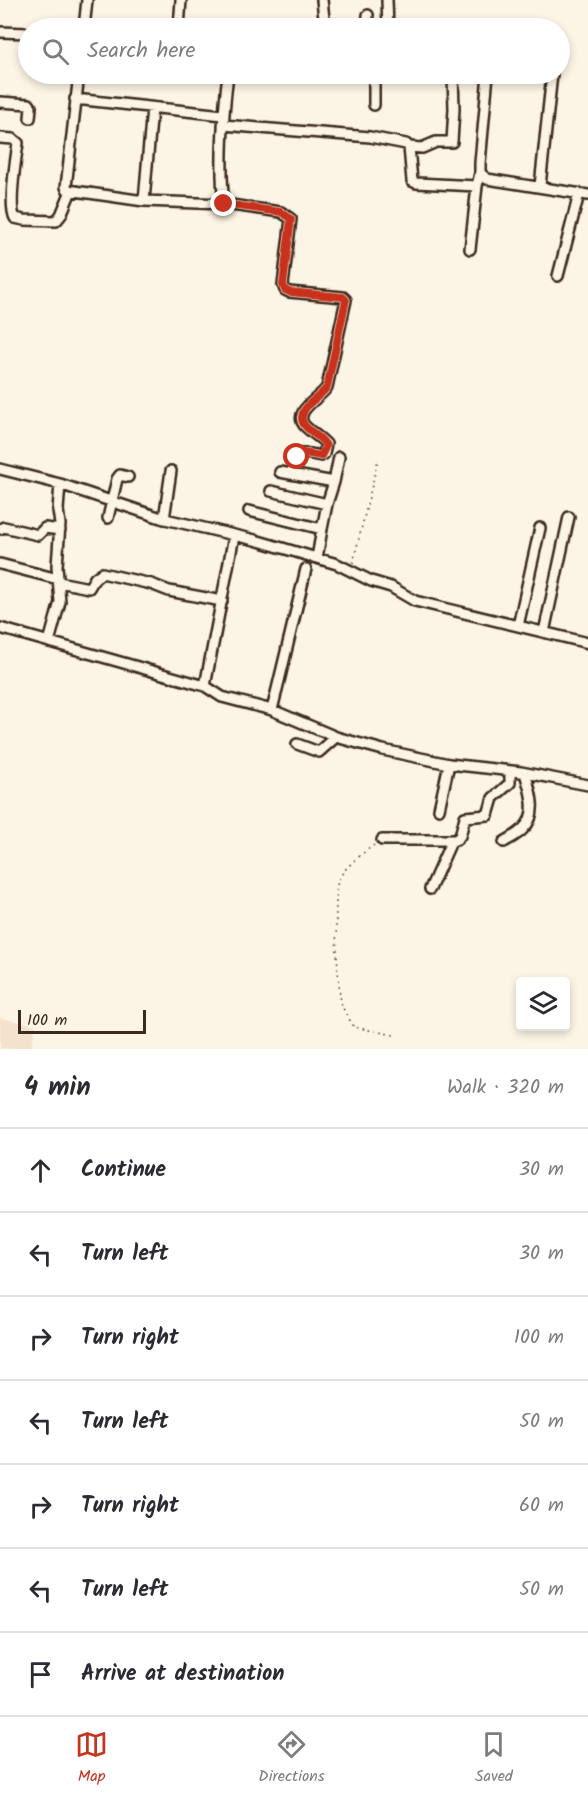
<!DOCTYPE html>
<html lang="en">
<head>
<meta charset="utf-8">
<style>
  body { margin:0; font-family:Kalam,sans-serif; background:#f7f7f7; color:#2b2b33 }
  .controls { position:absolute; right:18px; bottom:18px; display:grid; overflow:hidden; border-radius:6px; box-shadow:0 3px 9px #0003 }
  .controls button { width:54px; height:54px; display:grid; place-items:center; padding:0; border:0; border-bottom:2px solid #e1e1e2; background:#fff; color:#2b2b33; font:30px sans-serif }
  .scale { position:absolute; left:18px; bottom:15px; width:128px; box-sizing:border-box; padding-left:6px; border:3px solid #3b2a1e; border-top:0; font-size:16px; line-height:21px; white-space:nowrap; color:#3b2a1e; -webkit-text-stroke:4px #fcf5e5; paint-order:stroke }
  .stop { position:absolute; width:18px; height:18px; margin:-14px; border:4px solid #c8321e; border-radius:50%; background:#fff }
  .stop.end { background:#c8321e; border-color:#fff; box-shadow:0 2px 6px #0008 }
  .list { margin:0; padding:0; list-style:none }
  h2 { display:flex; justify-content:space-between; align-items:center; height:78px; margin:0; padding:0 24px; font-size:26px }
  h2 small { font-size:20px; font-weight:400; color:#7c7c81 }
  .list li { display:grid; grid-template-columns:39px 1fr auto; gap:18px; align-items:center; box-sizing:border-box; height:84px; padding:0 24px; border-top:2px solid #e1e1e2 }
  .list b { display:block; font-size:22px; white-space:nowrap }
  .list em { font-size:20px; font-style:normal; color:#7c7c81 }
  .icon { flex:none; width:33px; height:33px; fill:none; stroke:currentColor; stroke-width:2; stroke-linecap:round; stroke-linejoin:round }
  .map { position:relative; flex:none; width:588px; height:1049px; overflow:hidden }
  .search { position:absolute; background:#fff; box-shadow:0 3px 9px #0003; left:18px; right:18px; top:18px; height:66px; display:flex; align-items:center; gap:15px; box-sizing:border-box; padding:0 21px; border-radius:33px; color:#7c7c81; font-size:22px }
  .sheet { height:666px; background:#fff }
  nav { display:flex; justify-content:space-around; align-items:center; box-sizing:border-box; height:84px; border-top:2px solid #e1e1e2; background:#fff; font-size:16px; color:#7c7c81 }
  nav a { display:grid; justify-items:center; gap:3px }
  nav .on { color:#c8321e }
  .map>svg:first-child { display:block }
</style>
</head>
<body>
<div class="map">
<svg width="588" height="1049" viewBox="0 0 588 1049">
  <rect width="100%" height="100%" fill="#fcf5e5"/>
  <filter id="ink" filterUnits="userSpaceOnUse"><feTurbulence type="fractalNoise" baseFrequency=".0167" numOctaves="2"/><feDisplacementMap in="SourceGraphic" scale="12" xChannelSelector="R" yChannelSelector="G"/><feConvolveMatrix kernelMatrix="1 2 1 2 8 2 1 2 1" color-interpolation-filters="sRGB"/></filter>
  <g filter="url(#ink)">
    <!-- built -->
    <path fill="#f5e2cd" d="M0 1018 36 1025 31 1049H0Z"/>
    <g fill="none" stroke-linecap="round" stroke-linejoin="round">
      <!-- minor casing -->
      <g stroke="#3b2a1e" stroke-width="14">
        <path id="minor" d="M322 0 325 28
          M387 0 388 28
          M84 28 87 0
          M179 28 181 0
          M367 28 368 15
          M0 32 28 33
          M79 74 66 187 68 190 144 201 152 108
          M228 74C223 116 219 162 224 204L281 212 291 219 283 285 285 290 289 292 343 297 346 300 327 387C321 398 293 410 304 425 310 432 320 437 326 444L324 454 321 456C298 451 298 452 291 474
          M374 74V105
          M488 74 480 163V173L487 179 588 195
          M75 99 223 115
          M0 102 29 104 31 107 30 118
          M223 125 370 137 406 144 409 147 412 181 416 183 477 186 480 173
          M0 138 13 139 18 143C16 158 8 206 15 218L24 220 56 221 61 215 71 191
          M409 147 422 148 436 142H452L454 109 453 74
          M540 186 552 74
          M144 201 224 204
          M470 249 477 186
          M558 276 579 194
          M0 469 60 484 161 518 255 540 337 564 371 581 391 587 415 601 588 643
          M280 472 334 482
          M271 491 327 504 322 529
          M327 504 334 482 339 457
          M249 511 322 529 317 558
          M108 518 117 479 120 475 128 477
          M164 519 171 471
          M0 529 4 527 38 535 45 528 60 530
          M0 564 58 579
          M59 582 89 588 95 578 102 573 151 584 169 591 222 601
          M518 626 540 528
          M0 628 205 686 222 697 272 710 336 737 383 750 449 764 521 772 588 785
          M544 632 569 517
          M49 642 60 602 57 566 60 524 58 510 60 484
          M205 686 234 536
          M272 710 306 569
          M297 744 319 752 336 737
          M439 809 449 764
          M382 840H456L460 836 465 817 488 815 493 798 510 783V771
          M504 842C511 838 519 834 524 828 539 813 530 790 525 773
          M430 889 451 842"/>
      </g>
      <!-- path -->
      <path stroke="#3b2a1e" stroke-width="1.5" stroke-dasharray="1.5 4.5" stroke-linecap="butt" d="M353 563 378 460
        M374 845C364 852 342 869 338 881 333 895 338 985 341 1002 343 1011 350 1020 354 1027L394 1035"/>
      <!-- minor -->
      <use href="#minor" stroke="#fcf5e5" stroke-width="9"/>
    </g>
  </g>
  <g fill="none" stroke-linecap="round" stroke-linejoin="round" filter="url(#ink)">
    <!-- route -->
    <path stroke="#c8321e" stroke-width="8" d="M224 204 281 212 291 219 283 285 285 290 289 292 343 297 346 300 327 387C321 397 303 404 302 417 301 430 322 435 326 446L321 456 304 453 297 457"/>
  </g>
</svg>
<div class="controls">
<button><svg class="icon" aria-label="layers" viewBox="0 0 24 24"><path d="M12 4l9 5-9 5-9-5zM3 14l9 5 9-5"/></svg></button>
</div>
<div class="scale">100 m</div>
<div class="stop" style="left:297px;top:457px"></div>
<div class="stop end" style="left:224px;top:204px"></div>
<div class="search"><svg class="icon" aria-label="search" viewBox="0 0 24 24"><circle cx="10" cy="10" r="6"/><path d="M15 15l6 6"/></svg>Search here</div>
</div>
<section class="sheet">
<h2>4 min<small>Walk · 320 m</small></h2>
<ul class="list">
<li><svg class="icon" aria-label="ahead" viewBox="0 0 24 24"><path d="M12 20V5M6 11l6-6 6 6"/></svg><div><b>Continue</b></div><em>30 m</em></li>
<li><svg class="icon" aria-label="left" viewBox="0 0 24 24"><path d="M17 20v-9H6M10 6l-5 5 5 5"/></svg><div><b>Turn left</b></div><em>30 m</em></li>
<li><svg class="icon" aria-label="right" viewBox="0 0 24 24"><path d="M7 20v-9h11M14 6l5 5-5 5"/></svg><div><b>Turn right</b></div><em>100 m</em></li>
<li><svg class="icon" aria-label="left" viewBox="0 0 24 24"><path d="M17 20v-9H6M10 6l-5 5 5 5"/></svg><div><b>Turn left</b></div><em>50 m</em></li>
<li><svg class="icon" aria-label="right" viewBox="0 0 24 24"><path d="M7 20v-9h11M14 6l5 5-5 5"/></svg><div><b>Turn right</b></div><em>60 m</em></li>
<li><svg class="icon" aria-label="left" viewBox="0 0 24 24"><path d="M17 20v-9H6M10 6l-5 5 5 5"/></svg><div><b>Turn left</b></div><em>50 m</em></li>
<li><svg class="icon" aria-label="arrive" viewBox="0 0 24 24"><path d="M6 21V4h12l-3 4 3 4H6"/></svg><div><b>Arrive at destination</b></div></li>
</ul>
</section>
<nav>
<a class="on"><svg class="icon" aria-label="map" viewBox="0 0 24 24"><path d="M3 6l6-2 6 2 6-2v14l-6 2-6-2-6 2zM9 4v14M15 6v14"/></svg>Map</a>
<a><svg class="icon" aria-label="directions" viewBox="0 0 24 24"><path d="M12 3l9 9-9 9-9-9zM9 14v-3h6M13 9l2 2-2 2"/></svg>Directions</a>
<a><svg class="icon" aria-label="saved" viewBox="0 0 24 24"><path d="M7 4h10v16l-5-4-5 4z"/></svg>Saved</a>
</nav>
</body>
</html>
